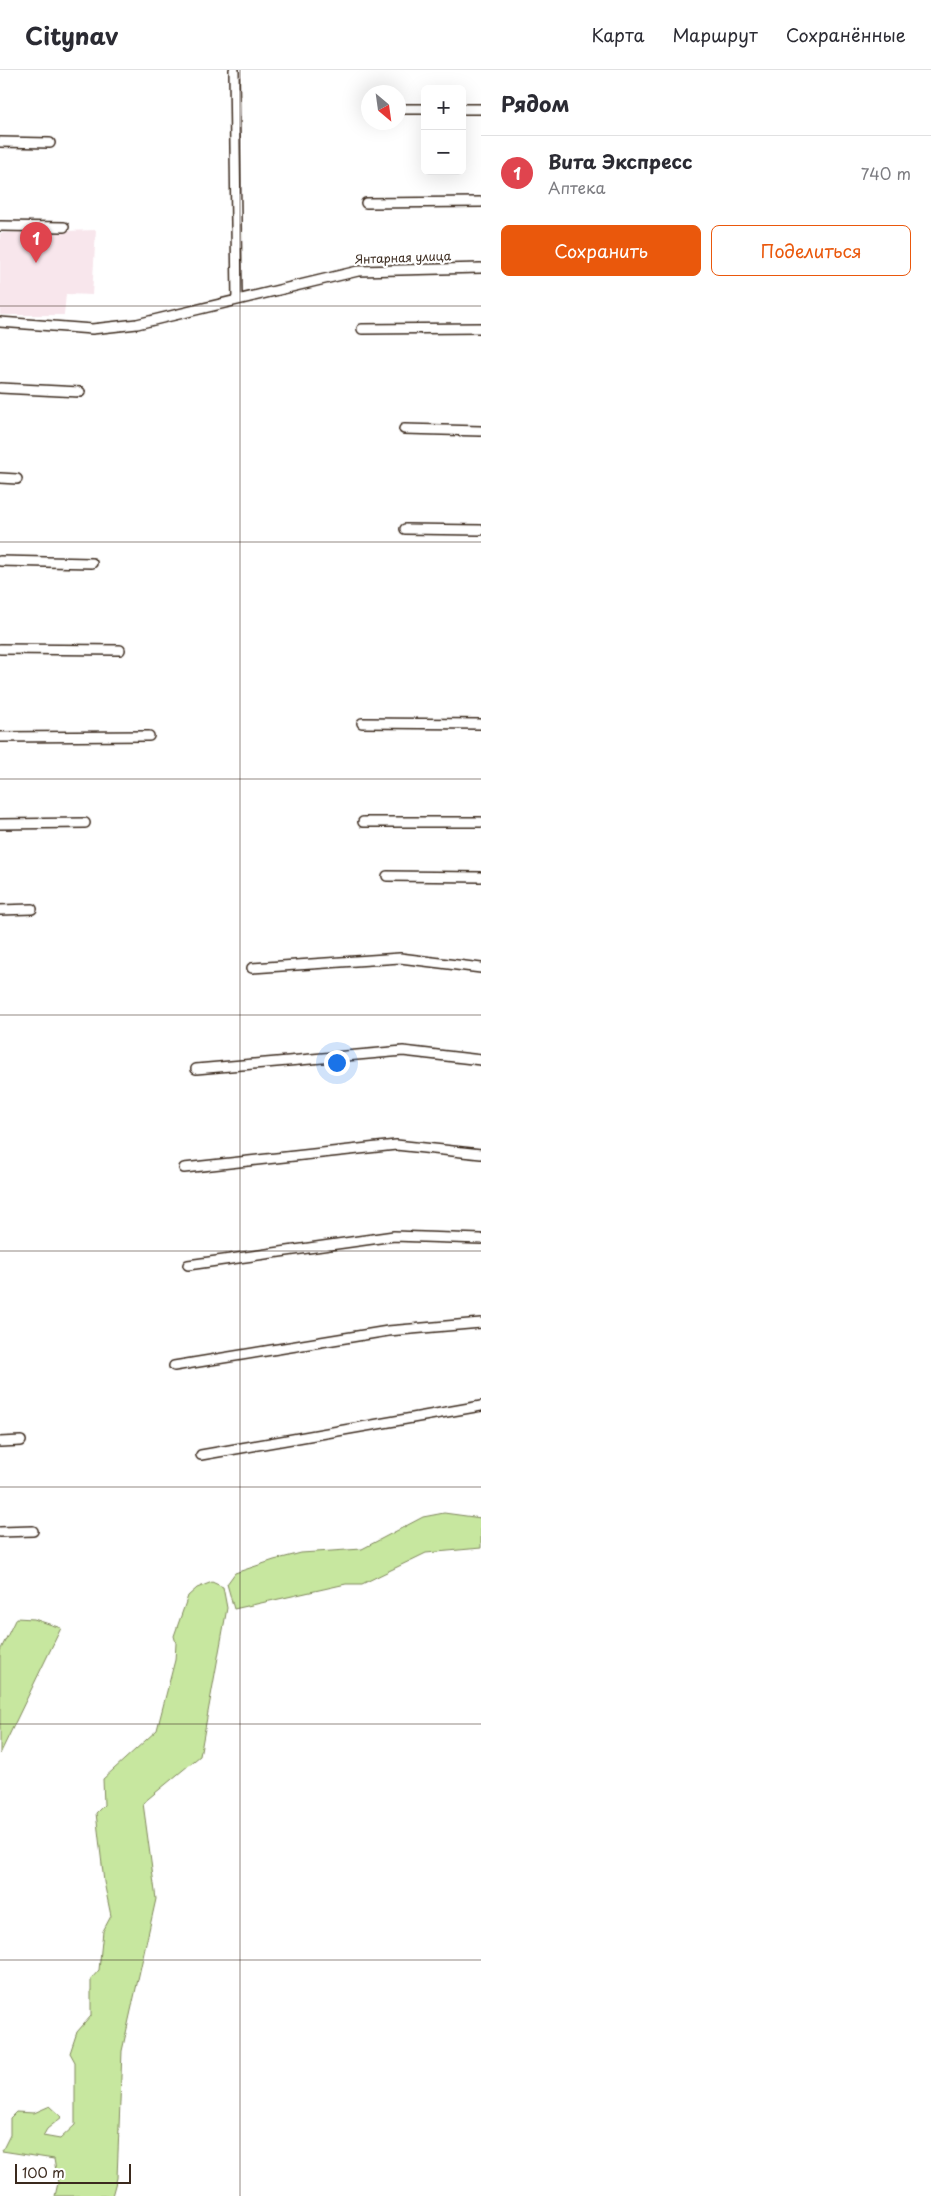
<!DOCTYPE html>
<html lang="ru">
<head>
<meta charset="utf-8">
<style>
  body { margin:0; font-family:"Playpen Sans",sans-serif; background:#f7f7f7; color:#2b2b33 }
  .controls { position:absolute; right:15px; top:15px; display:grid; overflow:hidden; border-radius:8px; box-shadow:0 5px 20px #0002 }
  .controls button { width:45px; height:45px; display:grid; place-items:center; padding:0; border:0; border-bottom:1px solid #e1e1e2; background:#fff; color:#2b2b33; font:25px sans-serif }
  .compass { position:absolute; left:361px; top:15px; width:45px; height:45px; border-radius:50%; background:#fff; box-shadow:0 5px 20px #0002; rotate:151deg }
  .scale { position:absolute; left:15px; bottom:12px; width:116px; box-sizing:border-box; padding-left:5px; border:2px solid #3b2a1e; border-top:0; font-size:14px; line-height:18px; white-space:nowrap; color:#3b2a1e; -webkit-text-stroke:4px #fff; paint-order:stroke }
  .you { position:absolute; left:336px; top:992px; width:18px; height:18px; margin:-12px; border:4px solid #fff; border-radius:50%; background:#1a73e8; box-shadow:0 0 0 8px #1a73e833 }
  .badge { display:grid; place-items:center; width:32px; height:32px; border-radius:50%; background:#ea580c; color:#fff; font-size:16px; font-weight:700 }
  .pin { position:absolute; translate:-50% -41px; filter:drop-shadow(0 1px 2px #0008) }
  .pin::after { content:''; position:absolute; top:26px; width:18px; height:15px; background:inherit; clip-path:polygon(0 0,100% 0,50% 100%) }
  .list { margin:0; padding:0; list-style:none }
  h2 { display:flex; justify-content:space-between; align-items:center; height:65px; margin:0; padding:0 20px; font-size:21px }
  h2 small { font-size:16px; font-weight:400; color:#7c7c81 }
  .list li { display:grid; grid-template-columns:32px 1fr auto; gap:15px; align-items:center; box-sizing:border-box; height:75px; padding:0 20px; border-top:1px solid #e1e1e2 }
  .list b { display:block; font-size:19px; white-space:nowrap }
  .list p { margin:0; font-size:16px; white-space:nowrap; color:#7c7c81 }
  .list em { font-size:16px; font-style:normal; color:#7c7c81 }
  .actions { display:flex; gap:10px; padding:15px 20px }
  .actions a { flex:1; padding:11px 0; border:1px solid #ea580c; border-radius:8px; text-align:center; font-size:18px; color:#ea580c }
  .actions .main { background:#ea580c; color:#fff }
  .map { position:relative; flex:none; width:481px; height:2126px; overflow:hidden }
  header { display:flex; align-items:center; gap:30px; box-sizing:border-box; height:70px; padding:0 25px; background:#fff; border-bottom:1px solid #e1e1e2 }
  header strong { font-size:24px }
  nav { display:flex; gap:28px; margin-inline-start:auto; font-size:18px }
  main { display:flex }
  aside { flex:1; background:#fff }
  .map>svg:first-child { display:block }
</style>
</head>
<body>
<header>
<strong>Citynav</strong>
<nav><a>Карта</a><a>Маршрут</a><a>Сохранённые</a></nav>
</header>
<main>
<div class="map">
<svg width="481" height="2126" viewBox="0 0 481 2126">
  <rect width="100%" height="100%" fill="#fff"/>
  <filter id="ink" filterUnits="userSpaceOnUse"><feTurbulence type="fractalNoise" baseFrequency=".02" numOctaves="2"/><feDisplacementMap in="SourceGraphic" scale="10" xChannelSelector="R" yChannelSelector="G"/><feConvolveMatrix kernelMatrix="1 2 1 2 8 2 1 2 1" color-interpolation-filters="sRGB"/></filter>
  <g filter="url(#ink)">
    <!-- built -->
    <path fill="#f8e6ec" d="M96 160 92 225 66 224 64 245H0V163Z"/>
    <!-- green -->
    <path fill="#c7e79f" stroke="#81885e" d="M444 1443 481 1448V1478L426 1483 362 1514H346L234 1539 227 1514 235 1503 274 1490 301 1483 362 1479 423 1447Z
      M212 1512 223 1517 227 1538 200 1686 143 1733 156 1829 122 1981 117 2108 112 2126H55L58 2113 54 2089 2 2081 10 2065V2048L16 2042 34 2043 50 2036 62 2047 47 2059 43 2066 60 2069 75 2055V1992L70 1983 77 1962 91 1946V1909L99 1900 103 1861 111 1846 104 1812 96 1743 104 1735 103 1709 157 1660 175 1590 176 1573 174 1566 188 1526 197 1518Z
      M16 1548 34 1549 61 1558 0 1684V1581Z"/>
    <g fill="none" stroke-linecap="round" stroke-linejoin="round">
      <!-- minor casing -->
      <g stroke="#3b2a1e" stroke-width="12">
        <path id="minor" d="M234 0 237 230
          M398 39H425
          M462 39H481
          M0 72 50 73
          M366 133 481 132
          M0 156 64 157
          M0 252 92 259 137 254 358 201 481 198
          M362 259 481 258
          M0 318 80 322
          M404 359 481 361
          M0 408 17 409
          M405 459 481 460
          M0 491 92 493
          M0 579 120 580
          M362 653 481 654
          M0 667 149 666
          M363 752H481
          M0 754 85 753
          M387 806 481 807
          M0 840 32 839
          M252 898 400 888 481 898
          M196 999 403 981 481 990
          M184 1098 396 1075 481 1084
          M188 1195 394 1166 481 1169
          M174 1296 388 1261 481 1253
          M0 1372 21 1371
          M201 1385 481 1336
          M0 1462 33 1461"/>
      </g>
      <!-- minor -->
      <use href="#minor" stroke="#fff" stroke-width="9"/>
    </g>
  </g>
  <!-- grid -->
  <path fill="none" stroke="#3b2a1e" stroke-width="1" stroke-opacity="0.55" d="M240 0V2126M0 236H481M0 472H481M0 709H481M0 945H481M0 1181H481M0 1417H481M0 1654H481M0 1890H481"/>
  <g text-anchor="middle" stroke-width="4.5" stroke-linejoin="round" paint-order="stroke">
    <!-- street labels -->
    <g font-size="12" fill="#3b2a1e" stroke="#fff">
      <text transform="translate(403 188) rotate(-2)" y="4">Янтарная улица</text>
    </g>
  </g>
</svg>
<div class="controls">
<button>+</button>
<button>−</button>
</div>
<svg class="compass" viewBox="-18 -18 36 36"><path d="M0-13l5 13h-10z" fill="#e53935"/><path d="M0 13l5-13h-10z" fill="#7c7c81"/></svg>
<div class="scale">100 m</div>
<div class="you"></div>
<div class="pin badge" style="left:36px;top:193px;background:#e0444e">1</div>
</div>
<aside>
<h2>Рядом<small></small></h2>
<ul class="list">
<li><span class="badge" style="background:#e0444e">1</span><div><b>Вита Экспресс</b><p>Аптека</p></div><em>740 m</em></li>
</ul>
<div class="actions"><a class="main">Сохранить</a><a>Поделиться</a></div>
</aside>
</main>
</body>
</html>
